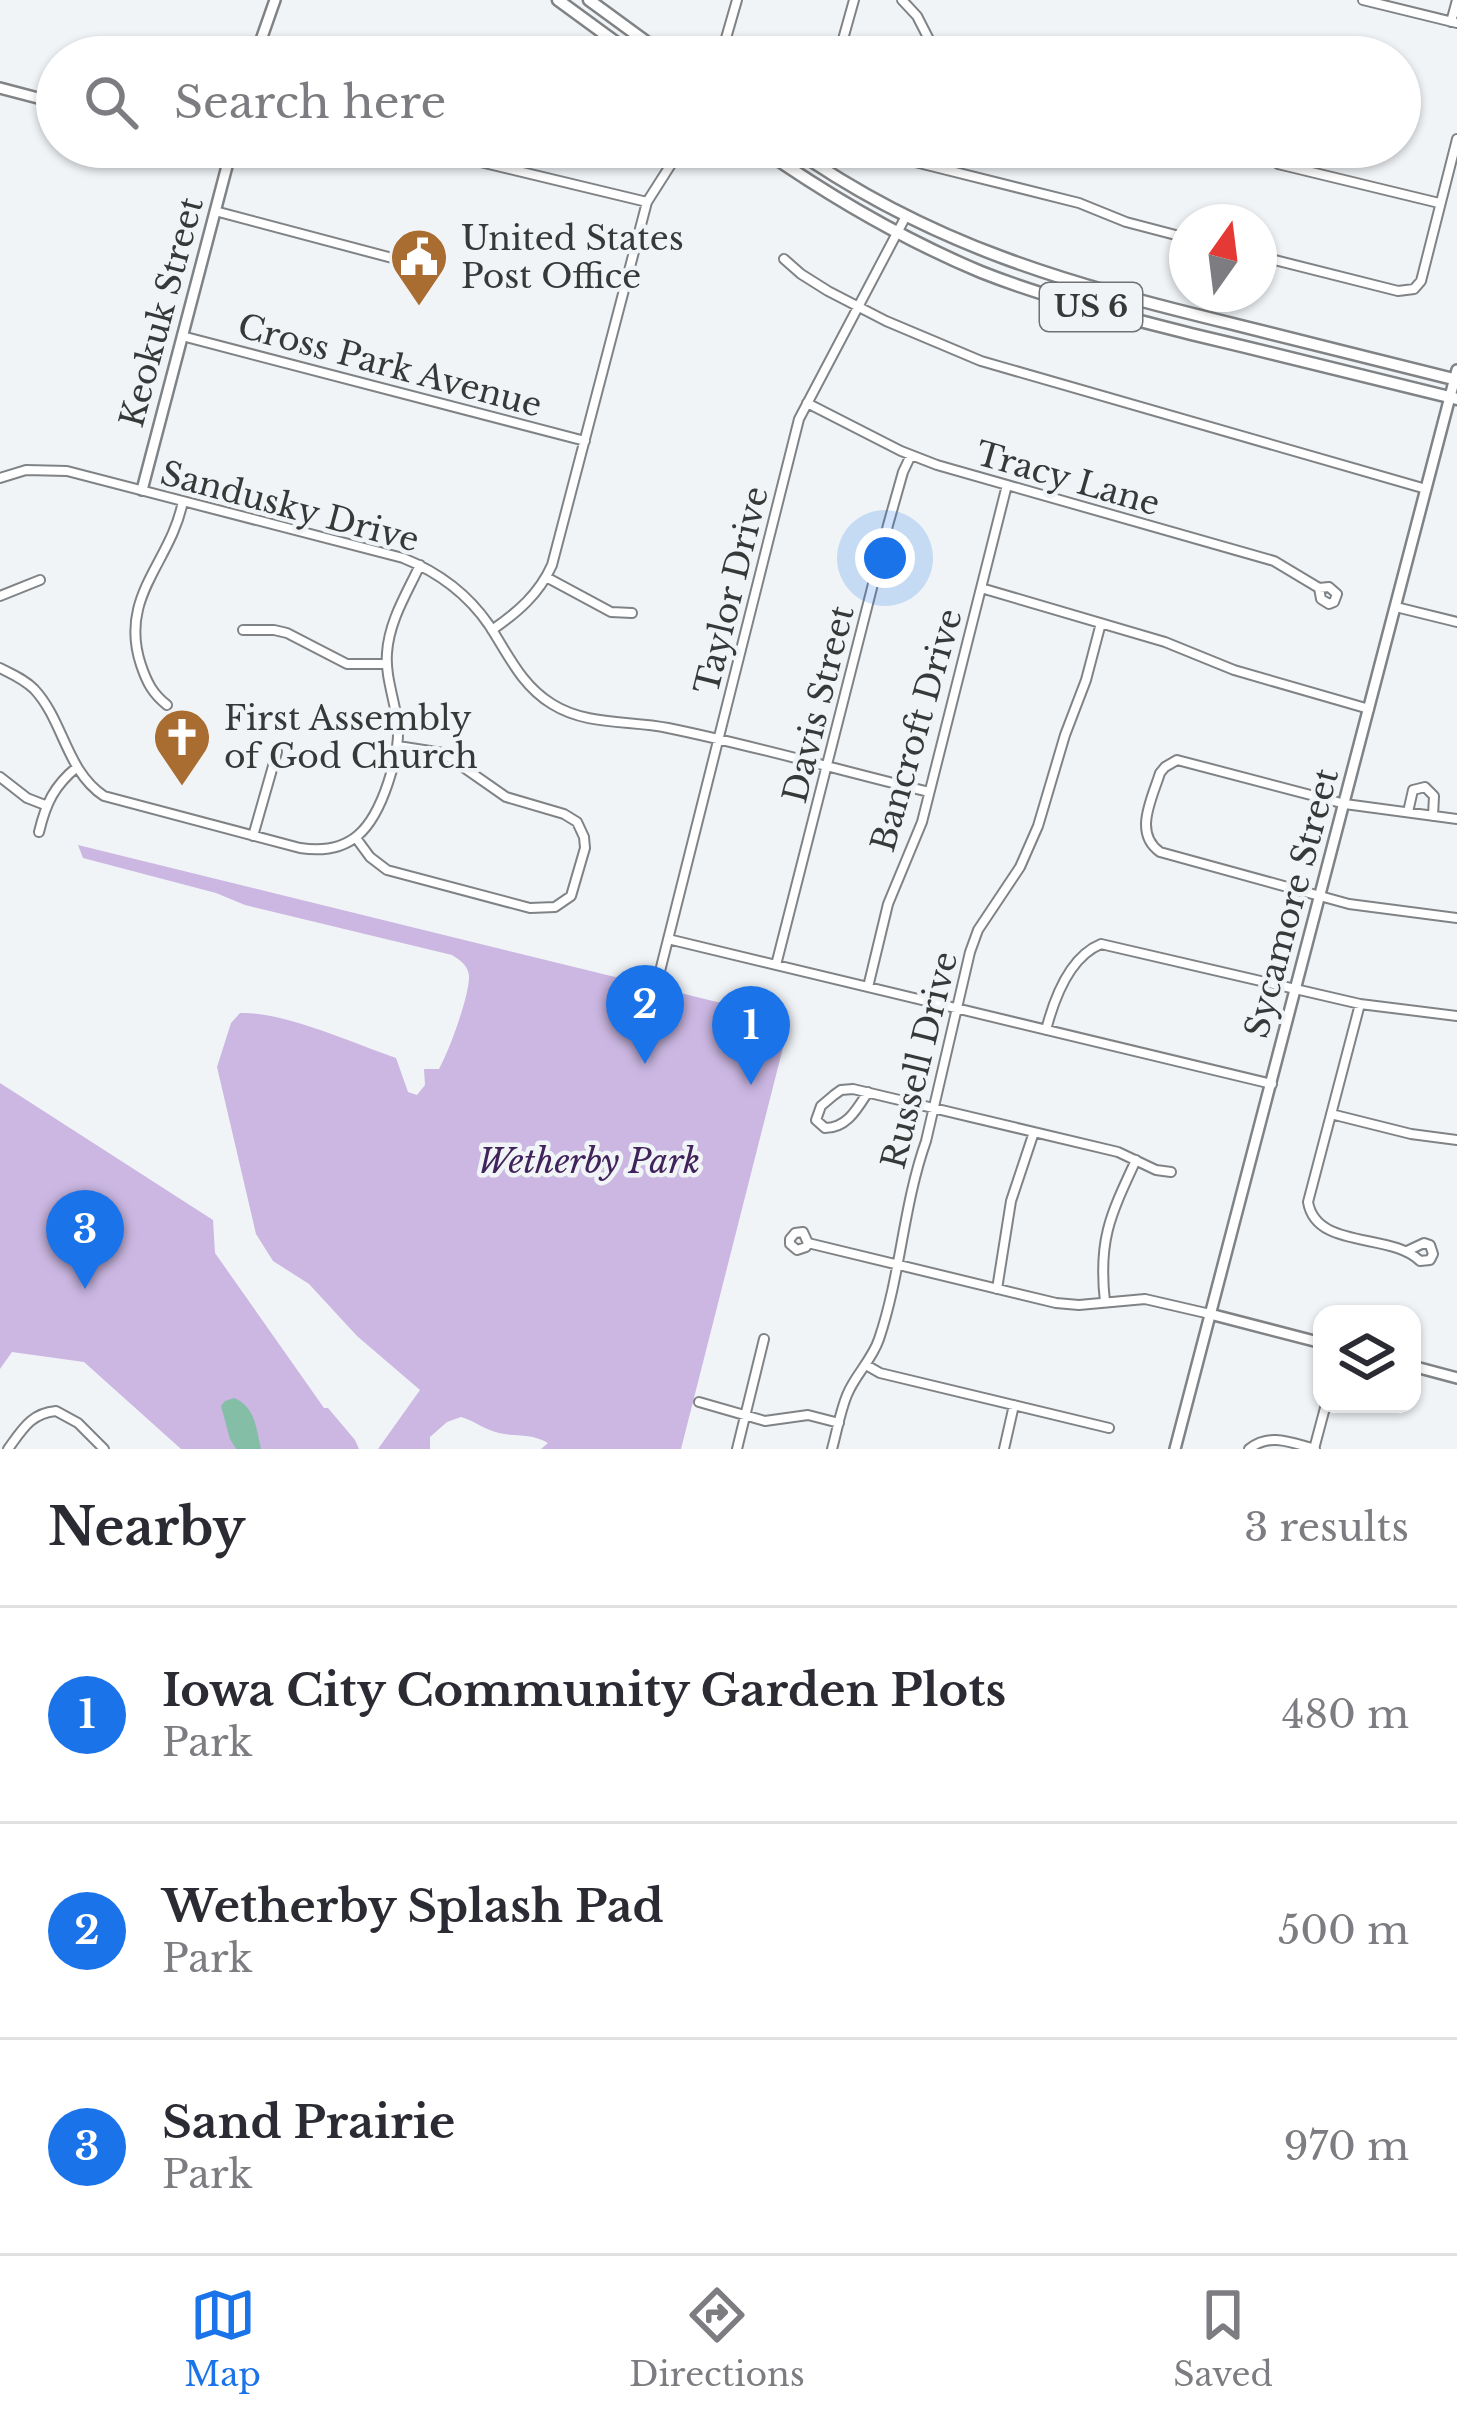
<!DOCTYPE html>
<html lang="en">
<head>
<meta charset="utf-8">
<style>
  body { margin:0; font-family:"Libre Baskerville",serif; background:#f7f7f7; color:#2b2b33 }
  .controls { position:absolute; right:36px; bottom:36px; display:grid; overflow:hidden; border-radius:24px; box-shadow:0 3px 9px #0004 }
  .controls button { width:108px; height:108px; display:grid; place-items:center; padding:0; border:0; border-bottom:3px solid #e1e1e2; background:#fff; color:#2b2b33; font:60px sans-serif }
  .compass { position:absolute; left:1169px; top:204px; width:108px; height:108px; border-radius:50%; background:#fff; box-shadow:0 3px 9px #0004; rotate:14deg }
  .you { position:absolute; left:885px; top:558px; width:42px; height:42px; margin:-30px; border:9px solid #fff; border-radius:50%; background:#1a73e8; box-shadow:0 0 0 18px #1a73e833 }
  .badge { display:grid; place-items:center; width:78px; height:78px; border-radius:50%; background:#1a73e8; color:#fff; font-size:39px; font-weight:700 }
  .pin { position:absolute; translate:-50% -99px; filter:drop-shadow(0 3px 6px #0008) }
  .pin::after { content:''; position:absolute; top:63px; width:42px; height:36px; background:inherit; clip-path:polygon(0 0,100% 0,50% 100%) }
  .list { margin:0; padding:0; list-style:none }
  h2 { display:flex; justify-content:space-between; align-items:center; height:156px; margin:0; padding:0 48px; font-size:51px }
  h2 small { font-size:39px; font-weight:400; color:#7c7c81 }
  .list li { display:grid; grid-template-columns:78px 1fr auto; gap:36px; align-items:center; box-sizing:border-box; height:216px; padding:0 48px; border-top:3px solid #e1e1e2 }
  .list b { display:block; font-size:45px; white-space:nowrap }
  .list p { margin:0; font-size:39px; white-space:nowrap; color:#7c7c81 }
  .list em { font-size:39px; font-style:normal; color:#7c7c81 }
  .icon { flex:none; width:66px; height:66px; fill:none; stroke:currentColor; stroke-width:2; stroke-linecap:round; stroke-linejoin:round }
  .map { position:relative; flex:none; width:1457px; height:1449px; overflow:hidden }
  .search { position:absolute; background:#fff; box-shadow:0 3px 9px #0004; left:36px; right:36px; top:36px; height:132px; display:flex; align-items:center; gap:30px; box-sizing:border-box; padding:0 42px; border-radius:66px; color:#7c7c81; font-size:45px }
  .sheet { height:804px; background:#fff }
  nav { display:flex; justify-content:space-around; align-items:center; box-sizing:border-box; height:168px; border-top:3px solid #e1e1e2; background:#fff; font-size:33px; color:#7c7c81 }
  nav a { display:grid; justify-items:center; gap:6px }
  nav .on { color:#1a73e8 }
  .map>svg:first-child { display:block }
</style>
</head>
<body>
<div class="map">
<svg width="1457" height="1449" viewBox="0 0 1457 1449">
  <rect width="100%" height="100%" fill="#f1f4f7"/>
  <!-- green -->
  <path fill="#cbb7e2" d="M78 845 790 1020 681 1449H541L548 1443C531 1433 517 1437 499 1433 485 1430 475 1421 461 1417L447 1422 430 1437V1449H378L420 1390 357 1336 309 1284 273 1261 256 1234 217 1067 231 1023 240 1013C283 1011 355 1044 396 1058L408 1092 417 1095 425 1085 424 1069H439C449 1051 469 997 469 977 469 966 460 960 452 955L245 905 216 893 83 858Z
    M0 1083 213 1220 215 1253 324 1408H328L355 1440 359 1449H181L84 1362 12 1352 0 1369Z"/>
  <!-- water -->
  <path fill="#84bea6" d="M234 1398C256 1407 256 1429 261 1449H236L230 1439 221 1406 225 1401Z"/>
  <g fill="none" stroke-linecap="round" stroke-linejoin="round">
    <!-- street casing -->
    <g stroke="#808385" stroke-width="12">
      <path id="street" d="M902 0 917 16 938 57
        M1363 0 1457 23
        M1451 22 1457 0
        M732 57 722 52 737 0
        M838 57 854 0
        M433 147 443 153 647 202
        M845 147 874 160 915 162 1079 203 1126 222 1187 238
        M1278 164 1439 203
        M215 211 411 263
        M1259 256 1398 291 1414 289 1421 281 1457 139
        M784 259 801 274 828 291 886 321 981 361 1426 489
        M182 336 585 441
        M807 403 901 451 937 465 1274 561 1319 588
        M0 478 26 470 67 471 403 558C438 572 467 593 489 625 508 654 521 685 552 704 587 726 629 720 668 728 756 746 842 771 929 792
        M546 577 611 612 632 613
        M1329 587 1337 594 1334 602 1329 604 1321 599 1319 588Z
        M981 588 1165 642 1234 670 1369 709
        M0 596 40 580
        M1396 607 1457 622
        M243 630H274L287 633 347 664H387
        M492 630C518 612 539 594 552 565L647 202 682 147
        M0 668C12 674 24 679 34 689 64 721 66 771 104 796L300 848C352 856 373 828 388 783 394 765 399 747 398 728 396 703 385 678 387 653 389 621 407 593 420 565
        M167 705C153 694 147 683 141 665 118 596 171 563 183 501
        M0 777 27 798 45 805
        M1408 812 1413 790 1425 787 1434 796 1433 816
        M1457 819 1345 804 1177 760 1165 767 1160 773C1152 799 1133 833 1160 852L1349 904 1457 918
        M39 832C46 803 54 786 77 767
        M253 836 277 752
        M356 838 370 857 387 870 530 908 555 907 571 896 585 848 584 837 577 822 564 814 506 797 443 753 398 746
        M668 939 1272 1084
        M776 965 888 525 903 472 911 455
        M868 987 888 904 922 822 1007 485
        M654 995 799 419 906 216
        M1360 1004 1308 1202C1316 1250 1391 1232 1420 1261L1430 1260 1433 1254 1430 1245 1424 1243 1409 1250
        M1046 1030C1054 999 1069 957 1101 944L1360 1004 1457 1016
        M868 1092C857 1109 847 1128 825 1128L816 1120 821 1106 834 1095 841 1090 853 1089 1118 1152 1156 1170 1171 1172
        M1331 1114 1411 1134 1457 1140
        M808 1243 806 1247 797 1250 790 1244V1239L795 1233 803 1232 808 1243 1056 1303 1079 1305 1145 1299 1210 1314
        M997 1289 1011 1201 1034 1132
        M1105 1302C1098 1240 1110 1216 1136 1160
        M866 1365 880 1373 1109 1428
        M699 1402 765 1421 808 1415 839 1423
        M8 1449C22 1430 31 1413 56 1411L78 1423 104 1449
        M737 1449 764 1339
        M832 1449C837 1431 840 1412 847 1395 855 1375 872 1360 879 1339 901 1274 903 1206 926 1141L970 952 978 930 1020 867 1038 826 1065 735 1086 680 1101 623
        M1004 1449 1014 1405
        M1249 1449C1270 1432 1292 1443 1315 1449
        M1314 1449 1326 1404"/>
    </g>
    <!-- secondary casing -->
    <g stroke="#808385" stroke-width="14">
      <path id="secondary" d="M255 57 275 0
        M0 88 57 103
        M142 490 232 147
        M1210 1314 1322 1343
        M1412 1366 1457 1378
        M1175 1449 1457 370"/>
    </g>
    <!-- primary casing -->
    <g stroke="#808385" stroke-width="15">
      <path id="primary" d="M558 0 636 57
        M589 0 667 57
        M759 147C829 196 902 239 981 272 1049 299 1121 316 1191 334 1280 355 1369 377 1457 399
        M791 147C931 246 1069 284 1233 324 1308 343 1382 361 1457 380"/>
    </g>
    <!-- street -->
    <use href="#street" stroke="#fff" stroke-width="8"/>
    <!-- secondary -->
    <use href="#secondary" stroke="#fff" stroke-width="9"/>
    <!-- primary -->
    <use href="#primary" stroke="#fff" stroke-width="10"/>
  </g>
  <!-- icons -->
  <defs>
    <g id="civic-pin" transform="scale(3)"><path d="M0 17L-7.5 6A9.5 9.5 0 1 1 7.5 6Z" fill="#aa6d31" stroke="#f1f4f7"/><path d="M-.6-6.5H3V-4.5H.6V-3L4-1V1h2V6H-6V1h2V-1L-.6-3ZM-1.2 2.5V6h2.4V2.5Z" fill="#fff"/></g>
    <g id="church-pin" transform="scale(3)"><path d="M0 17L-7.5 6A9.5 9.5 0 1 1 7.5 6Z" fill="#aa6d31" stroke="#f1f4f7"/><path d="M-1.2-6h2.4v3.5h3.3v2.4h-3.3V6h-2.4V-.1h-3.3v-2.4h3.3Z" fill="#fff"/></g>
  </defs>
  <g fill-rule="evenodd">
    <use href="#civic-pin" x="419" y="257"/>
    <use href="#church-pin" x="182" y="737"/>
  </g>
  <g text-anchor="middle" stroke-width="9" stroke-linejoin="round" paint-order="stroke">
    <!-- shield labels -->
    <rect fill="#f1f4f7" stroke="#6f7172" stroke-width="3" x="1040" y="283" width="102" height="48" rx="9"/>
    <g font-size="30" font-weight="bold" fill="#373939">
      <text x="1091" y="317">US 6</text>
    </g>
    <!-- poi labels -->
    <g font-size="33" fill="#373939" stroke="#f1f4f7" text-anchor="start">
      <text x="461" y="250">United States<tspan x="461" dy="38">Post Office</tspan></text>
      <text x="224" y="730">First Assembly<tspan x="224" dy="38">of God Church</tspan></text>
    </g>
    <!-- street labels -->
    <g font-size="33" fill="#373939" stroke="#f1f4f7">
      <text transform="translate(161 312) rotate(-75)" y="12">Keokuk Street</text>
      <text transform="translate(390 365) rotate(15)" y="12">Cross Park Avenue</text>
      <text transform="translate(1068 478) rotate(16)" y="12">Tracy Lane</text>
      <text transform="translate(290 506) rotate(15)" y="12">Sandusky Drive</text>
      <text transform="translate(731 590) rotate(-76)" y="12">Taylor Drive</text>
      <text transform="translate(818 704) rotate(-76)" y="12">Davis Street</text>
      <text transform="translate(916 730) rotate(-74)" y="12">Bancroft Drive</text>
      <text transform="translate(1291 903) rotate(-75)" y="12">Sycamore Street</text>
      <text transform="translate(919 1060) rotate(-76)" y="12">Russell Drive</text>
    </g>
    <!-- park labels -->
    <g font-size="33" font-style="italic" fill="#41235b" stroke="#f1f4f7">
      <text x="589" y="1173">Wetherby Park</text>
    </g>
  </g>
</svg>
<div class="controls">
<button><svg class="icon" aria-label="layers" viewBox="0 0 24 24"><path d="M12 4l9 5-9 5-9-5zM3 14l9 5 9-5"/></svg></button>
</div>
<svg class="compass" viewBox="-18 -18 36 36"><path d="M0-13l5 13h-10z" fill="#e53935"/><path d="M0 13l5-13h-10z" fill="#7c7c81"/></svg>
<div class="you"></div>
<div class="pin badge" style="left:751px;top:1085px">1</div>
<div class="pin badge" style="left:645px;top:1064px">2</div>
<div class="pin badge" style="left:85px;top:1289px">3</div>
<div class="search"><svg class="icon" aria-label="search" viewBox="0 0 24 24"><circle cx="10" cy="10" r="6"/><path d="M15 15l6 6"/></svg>Search here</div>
</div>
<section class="sheet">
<h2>Nearby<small>3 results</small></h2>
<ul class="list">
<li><span class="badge">1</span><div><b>Iowa City Community Garden Plots</b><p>Park</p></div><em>480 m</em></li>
<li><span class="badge">2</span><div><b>Wetherby Splash Pad</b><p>Park</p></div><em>500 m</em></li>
<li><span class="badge">3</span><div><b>Sand Prairie</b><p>Park</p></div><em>970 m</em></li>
</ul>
</section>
<nav>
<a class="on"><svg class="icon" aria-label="map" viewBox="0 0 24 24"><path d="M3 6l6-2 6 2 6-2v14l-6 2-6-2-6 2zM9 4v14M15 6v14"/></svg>Map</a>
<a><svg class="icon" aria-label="directions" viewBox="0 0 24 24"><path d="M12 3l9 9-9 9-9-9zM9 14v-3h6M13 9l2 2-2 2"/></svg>Directions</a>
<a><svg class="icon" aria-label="saved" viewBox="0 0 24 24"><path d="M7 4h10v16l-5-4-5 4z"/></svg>Saved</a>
</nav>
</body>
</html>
